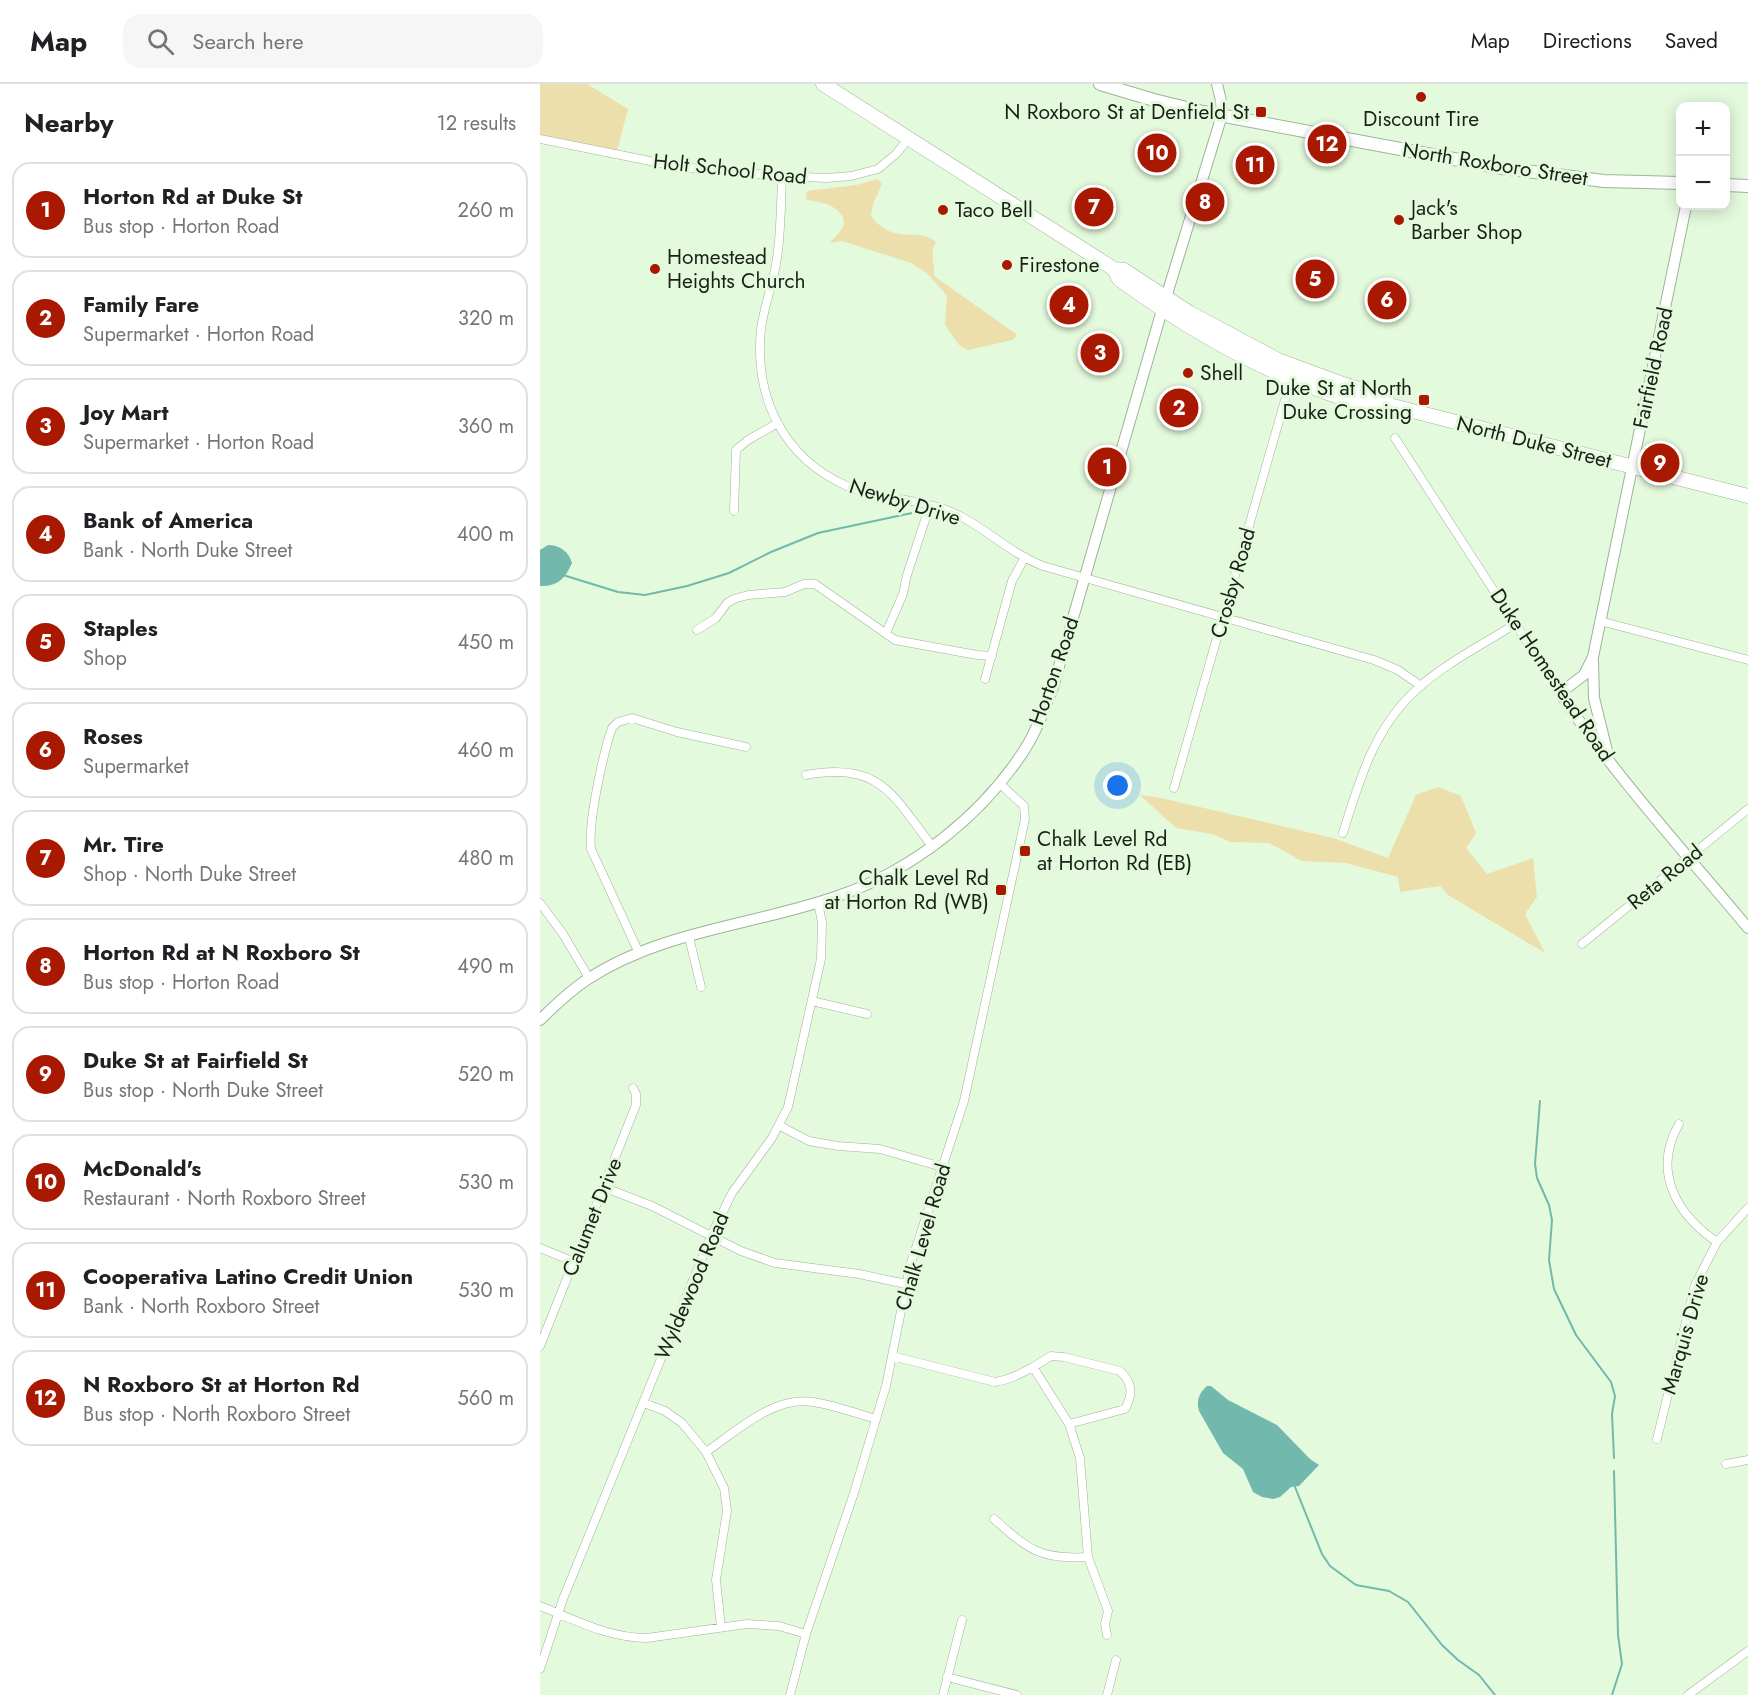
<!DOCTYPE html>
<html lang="en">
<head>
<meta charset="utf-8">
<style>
  body { margin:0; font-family:Jost,sans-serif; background:#f6f6f6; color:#202124 }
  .controls { position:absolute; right:18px; top:18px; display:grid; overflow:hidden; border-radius:12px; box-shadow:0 3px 15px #0003 }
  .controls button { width:54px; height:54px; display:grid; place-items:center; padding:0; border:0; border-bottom:2px solid #e0e0e0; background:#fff; color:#202124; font:30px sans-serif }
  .you { position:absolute; left:578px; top:702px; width:21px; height:21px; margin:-15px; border:4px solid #fff; border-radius:50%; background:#1a73e8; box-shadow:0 0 0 9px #1a73e833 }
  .badge { display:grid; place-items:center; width:39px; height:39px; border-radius:50%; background:#a91902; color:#fff; font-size:20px; font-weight:700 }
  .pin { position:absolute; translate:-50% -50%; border:3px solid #fff; box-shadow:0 2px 6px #0006 }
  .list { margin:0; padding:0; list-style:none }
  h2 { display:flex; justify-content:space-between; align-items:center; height:78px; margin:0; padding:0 24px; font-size:26px }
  h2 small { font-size:20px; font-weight:400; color:#757577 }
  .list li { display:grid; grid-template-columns:39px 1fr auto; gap:18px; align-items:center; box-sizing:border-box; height:96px; margin:0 12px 12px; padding:0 12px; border:2px solid #e0e0e0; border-radius:18px }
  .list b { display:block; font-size:22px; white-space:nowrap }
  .list p { margin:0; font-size:20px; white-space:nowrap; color:#757577 }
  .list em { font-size:20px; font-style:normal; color:#757577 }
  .icon { flex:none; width:33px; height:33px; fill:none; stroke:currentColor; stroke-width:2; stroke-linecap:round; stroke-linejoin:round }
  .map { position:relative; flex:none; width:1208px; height:1611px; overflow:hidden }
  header { display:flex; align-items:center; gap:36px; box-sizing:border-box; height:84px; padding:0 30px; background:#fff; border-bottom:2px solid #e0e0e0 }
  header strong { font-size:28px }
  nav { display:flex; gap:33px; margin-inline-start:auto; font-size:21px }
  .search { width:420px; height:54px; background:#f6f6f6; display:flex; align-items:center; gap:15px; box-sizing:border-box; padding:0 21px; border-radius:18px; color:#757577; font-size:22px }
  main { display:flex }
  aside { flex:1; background:#fff }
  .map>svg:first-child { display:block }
</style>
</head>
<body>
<header>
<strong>Map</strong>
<div class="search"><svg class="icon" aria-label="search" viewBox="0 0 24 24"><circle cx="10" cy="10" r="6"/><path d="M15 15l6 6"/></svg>Search here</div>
<nav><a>Map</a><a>Directions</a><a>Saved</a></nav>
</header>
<main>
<aside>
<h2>Nearby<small>12 results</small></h2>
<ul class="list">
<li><span class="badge">1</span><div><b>Horton Rd at Duke St</b><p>Bus stop · Horton Road</p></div><em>260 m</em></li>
<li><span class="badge">2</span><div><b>Family Fare</b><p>Supermarket · Horton Road</p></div><em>320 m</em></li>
<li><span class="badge">3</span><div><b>Joy Mart</b><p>Supermarket · Horton Road</p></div><em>360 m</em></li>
<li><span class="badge">4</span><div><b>Bank of America</b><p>Bank · North Duke Street</p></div><em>400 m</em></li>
<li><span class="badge">5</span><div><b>Staples</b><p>Shop</p></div><em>450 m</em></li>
<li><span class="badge">6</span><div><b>Roses</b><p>Supermarket</p></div><em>460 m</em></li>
<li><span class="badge">7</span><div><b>Mr. Tire</b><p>Shop · North Duke Street</p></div><em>480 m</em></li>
<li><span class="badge">8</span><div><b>Horton Rd at N Roxboro St</b><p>Bus stop · Horton Road</p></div><em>490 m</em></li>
<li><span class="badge">9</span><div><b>Duke St at Fairfield St</b><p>Bus stop · North Duke Street</p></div><em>520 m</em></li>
<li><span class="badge">10</span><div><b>McDonald's</b><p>Restaurant · North Roxboro Street</p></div><em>530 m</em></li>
<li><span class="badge">11</span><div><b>Cooperativa Latino Credit Union</b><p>Bank · North Roxboro Street</p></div><em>530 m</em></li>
<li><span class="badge">12</span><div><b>N Roxboro St at Horton Rd</b><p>Bus stop · North Roxboro Street</p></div><em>560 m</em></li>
</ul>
</aside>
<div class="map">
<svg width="1208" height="1611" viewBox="0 0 1208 1611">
  <rect width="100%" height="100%" fill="#e4fadd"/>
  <!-- green -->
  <path fill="#eddfab" d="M0 0H47L88 25 77 67 0 52Z
    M338 95 342 100 333 120 331 132C354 163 376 141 396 158 389 170 395 179 394 192L472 247 477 251 473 256 428 266 419 261 405 241 407 212 387 189 371 179 302 157 289 159C304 146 313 133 289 121 283 118 273 118 266 115L267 107 316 101Z
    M898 703 921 712 936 749 926 764 947 790 993 774 997 813 985 830 1005 869 908 811 900 802 860 808 858 793 806 779 762 777 729 759 690 758 672 750 636 744 600 711 621 714 793 754 848 774 876 711Z"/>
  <!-- water -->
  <path fill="#72b8ac" d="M8 461C20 461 29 468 32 479 25 495 17 503 0 502V466Z
    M667 1302H671L688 1316 737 1341 770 1375 779 1381 759 1402 751 1403 740 1413 733 1415 722 1413 713 1408 703 1385 683 1369 659 1327C656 1317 659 1309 667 1302Z"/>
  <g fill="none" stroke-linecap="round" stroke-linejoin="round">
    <!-- stream -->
    <path stroke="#72b8ac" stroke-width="2" d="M23 491 78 508 105 511 147 502 189 489 231 468 278 449 372 429
      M1000 1017 995 1080 997 1094 1009 1121 1012 1136 1009 1176 1014 1205 1036 1251 1071 1298 1075 1312 1072 1330 1074 1374
      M755 1403 782 1470 790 1482 816 1501 849 1507 868 1518 902 1561 918 1576 939 1591 955 1611
      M1072 1611 1082 1580 1078 1551 1074 1387"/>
    <!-- street casing -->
    <g stroke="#9eb398" stroke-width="9">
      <path id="street" d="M0 55 140 83 242 92 287 94 311 92 338 85 356 70 368 55
        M242 92C241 119 241 147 237 174 234 198 224 221 221 245 214 313 243 374 307 402 337 415 373 414 404 425 440 438 467 468 503 482L834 576 858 586 881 602
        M855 354 1020 609
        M194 427 196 366 208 356 238 339
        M1060 537 1208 576
        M157 546 176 534 187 519 194 515 208 511 245 508 264 500H275L355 556 437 571 452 572
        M346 549 363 510 367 491 390 421
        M445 595 472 497 485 473
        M266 691C341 677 353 712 392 762
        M634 704 751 295
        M803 749C819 697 834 645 875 607 902 581 944 560 975 540
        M0 819 23 850 49 894
        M149 853 161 903
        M1042 860 1208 725
        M99 869 51 765C48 738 63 670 72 644L78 638 92 634 137 648 206 663
        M272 917 327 930
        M1139 1040C1112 1087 1136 1130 1177 1158
        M240 1042 269 1057 298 1062 340 1065 402 1083
        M63 1103 112 1122 201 1167 235 1179 319 1190 366 1200
        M0 1164 34 1178
        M0 1262 96 1021V1010L93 1004
        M352 1272 455 1298C469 1296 480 1290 493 1283L529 1340 540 1374 548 1473 568 1527 565 1540 567 1551
        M493 1283 511 1272 524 1273 580 1287C593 1299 593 1310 585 1325L529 1340
        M104 1319 125 1327 142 1339 166 1368 184 1404 187 1427 176 1496 181 1543
        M1117 1355 1155 1201 1177 1158 1208 1124
        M166 1368C197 1347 233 1312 273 1318 294 1321 315 1329 336 1335
        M1186 1380 1208 1376
        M454 1435C488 1465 500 1476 548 1473
        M0 1522C35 1536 69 1554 107 1554L207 1540 239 1542 266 1550
        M0 1585 23 1515 171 1152 192 1109 232 1054 248 1023 281 875 282 839 278 818
        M407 1593 477 1611
        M250 1611 266 1550 314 1409 346 1302 370 1182 424 1017 485 735 484 722 459 699
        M403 1611 422 1536
        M567 1611 576 1576
        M1148 1611 1208 1567"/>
    </g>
    <!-- secondary casing -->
    <g stroke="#9eb398" stroke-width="12">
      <path id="secondary" d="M1146 122 1053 573 1044 591 1020 609C1075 692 1144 767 1208 844
        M1053 577 1054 614 1068 671
        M0 936C15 921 31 906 48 895 123 846 216 841 298 812 373 786 442 732 485 665 497 646 505 624 513 603L620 233 682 31 681 17 677 0"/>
    </g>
    <!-- primary casing -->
    <g stroke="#9eb398" stroke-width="14">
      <path id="primary" d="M560 0 614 16 663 28 962 84 1064 97 1140 99
        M1186 101 1208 102"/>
    </g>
    <!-- highway casing -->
    <g stroke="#9eb398" stroke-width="15">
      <path id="highway" d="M283 0 574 185 579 195C658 253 745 301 840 325L849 321
        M574 185 584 186 650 229 738 276 803 300 843 312 849 321 1208 412"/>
    </g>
    <!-- street -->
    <use href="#street" stroke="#fff" stroke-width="8"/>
    <!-- secondary -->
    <use href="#secondary" stroke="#fff" stroke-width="10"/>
    <!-- primary -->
    <use href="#primary" stroke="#fff" stroke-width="12"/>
    <!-- highway -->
    <use href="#highway" stroke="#fff" stroke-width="14"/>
  </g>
  <!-- markers -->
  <g fill="#a91902" stroke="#e4fadd" stroke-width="2">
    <circle cx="881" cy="13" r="6"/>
    <rect x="715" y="22" width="12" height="12" rx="3"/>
    <circle cx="403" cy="126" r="6"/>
    <circle cx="859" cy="136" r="6"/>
    <circle cx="467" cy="181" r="6"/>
    <circle cx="115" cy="185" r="6"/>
    <circle cx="648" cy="289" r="6"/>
    <rect x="878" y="310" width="12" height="12" rx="3"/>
    <rect x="479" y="761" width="12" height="12" rx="3"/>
    <rect x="455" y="800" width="12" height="12" rx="3"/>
  </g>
  <g text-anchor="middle" stroke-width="6" stroke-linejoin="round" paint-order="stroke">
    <!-- poi labels -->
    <g font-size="21" fill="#192117" stroke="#e4fadd" text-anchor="start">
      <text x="709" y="35" text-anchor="end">N Roxboro St at Denfield St</text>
      <text x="881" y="42" text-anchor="middle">Discount Tire</text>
      <text x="871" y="131">Jack's<tspan x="871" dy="24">Barber Shop</tspan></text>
      <text x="415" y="133">Taco Bell</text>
      <text x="127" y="180">Homestead<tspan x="127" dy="24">Heights Church</tspan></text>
      <text x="479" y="188">Firestone</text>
      <text x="660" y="296">Shell</text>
      <text x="872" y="311" text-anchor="end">Duke St at North<tspan x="872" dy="24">Duke Crossing</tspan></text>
      <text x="497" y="762">Chalk Level Rd<tspan x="497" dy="24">at Horton Rd (EB)</tspan></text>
      <text x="449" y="801" text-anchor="end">Chalk Level Rd<tspan x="449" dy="24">at Horton Rd (WB)</tspan></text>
    </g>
    <!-- street labels -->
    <g font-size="21" fill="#192117" stroke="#e4fadd">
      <text transform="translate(955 80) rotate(9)" y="7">North Roxboro Street</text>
      <text transform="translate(190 85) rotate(6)" y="7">Holt School Road</text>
      <text transform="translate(1113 284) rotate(-78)" y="7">Fairfield Road</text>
      <text transform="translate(994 358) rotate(14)" y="7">North Duke Street</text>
      <text transform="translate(365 418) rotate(17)" y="7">Newby Drive</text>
      <text transform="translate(693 499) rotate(-74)" y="7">Crosby Road</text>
      <text transform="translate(514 587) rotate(-71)" y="7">Horton Road</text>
      <text transform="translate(1012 591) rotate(56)" y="7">Duke Homestead Road</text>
      <text transform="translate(1125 793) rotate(-39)" y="7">Reta Road</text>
      <text transform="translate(52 1133) rotate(-68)" y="7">Calumet Drive</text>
      <text transform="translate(383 1153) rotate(-74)" y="7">Chalk Level Road</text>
      <text transform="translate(152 1202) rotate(-67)" y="7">Wyldewood Road</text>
      <text transform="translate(1145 1250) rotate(-74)" y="7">Marquis Drive</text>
    </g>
  </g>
</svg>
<div class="controls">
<button>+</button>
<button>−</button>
</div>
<div class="you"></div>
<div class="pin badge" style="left:567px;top:383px">1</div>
<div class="pin badge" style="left:639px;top:324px">2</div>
<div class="pin badge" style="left:560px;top:269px">3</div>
<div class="pin badge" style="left:529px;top:221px">4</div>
<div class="pin badge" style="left:775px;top:195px">5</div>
<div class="pin badge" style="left:847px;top:216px">6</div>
<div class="pin badge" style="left:554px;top:123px">7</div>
<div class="pin badge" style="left:665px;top:118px">8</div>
<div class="pin badge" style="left:1120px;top:379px">9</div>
<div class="pin badge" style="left:617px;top:69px">10</div>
<div class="pin badge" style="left:715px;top:81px">11</div>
<div class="pin badge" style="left:787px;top:60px">12</div>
</div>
</main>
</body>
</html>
